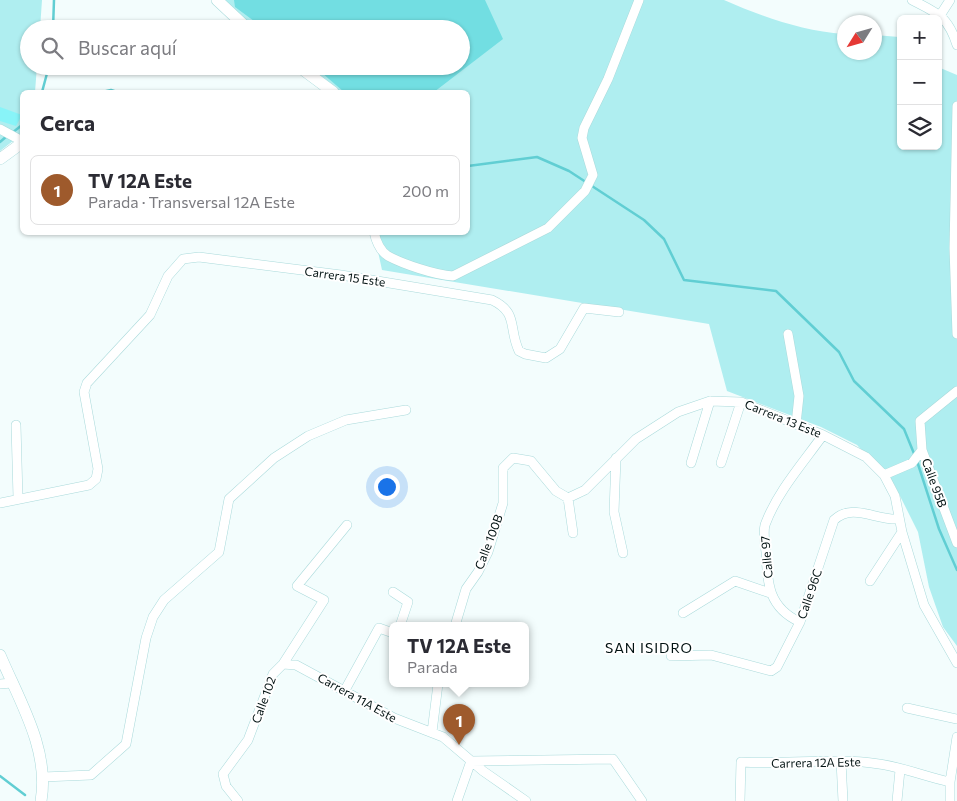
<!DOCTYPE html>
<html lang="es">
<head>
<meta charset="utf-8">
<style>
  body { margin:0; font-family:Commissioner,sans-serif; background:#f7f7f7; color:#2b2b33 }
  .controls { position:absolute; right:15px; top:15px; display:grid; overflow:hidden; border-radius:8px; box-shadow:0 1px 4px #0004 }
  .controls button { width:45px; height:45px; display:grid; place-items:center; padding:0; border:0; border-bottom:1px solid #e1e1e2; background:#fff; color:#2b2b33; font:25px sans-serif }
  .compass { position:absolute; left:837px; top:15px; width:45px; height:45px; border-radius:50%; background:#fff; box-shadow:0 1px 4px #0004; rotate:233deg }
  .you { position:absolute; left:386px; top:486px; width:18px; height:18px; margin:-12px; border:4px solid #fff; border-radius:50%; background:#1a73e8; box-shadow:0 0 0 8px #1a73e833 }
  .badge { display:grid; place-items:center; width:32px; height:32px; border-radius:50%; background:#9e5a2c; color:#fff; font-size:16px; font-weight:700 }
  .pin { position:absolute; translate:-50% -41px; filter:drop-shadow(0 1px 2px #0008) }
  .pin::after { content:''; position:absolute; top:26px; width:18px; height:15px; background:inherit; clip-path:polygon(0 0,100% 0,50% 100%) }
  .popup { position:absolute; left:389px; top:622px; width:140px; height:65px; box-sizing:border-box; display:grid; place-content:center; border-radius:8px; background:#fff; filter:drop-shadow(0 1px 4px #0005); font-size:16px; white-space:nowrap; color:#7c7c81 }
  .popup b { font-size:19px; color:#2b2b33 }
  .popup::after { content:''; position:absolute; left:50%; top:100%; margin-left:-10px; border:10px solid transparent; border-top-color:#fff }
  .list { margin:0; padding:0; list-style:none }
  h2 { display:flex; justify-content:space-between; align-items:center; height:65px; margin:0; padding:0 20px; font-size:21px }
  h2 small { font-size:16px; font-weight:400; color:#7c7c81 }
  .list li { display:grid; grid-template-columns:32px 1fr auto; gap:15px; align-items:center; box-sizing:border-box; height:70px; margin:0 10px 10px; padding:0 10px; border:1px solid #e1e1e2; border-radius:8px }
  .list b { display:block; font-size:19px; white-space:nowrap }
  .list p { margin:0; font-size:16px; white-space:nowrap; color:#7c7c81 }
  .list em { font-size:16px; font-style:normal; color:#7c7c81 }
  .icon { flex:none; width:28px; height:28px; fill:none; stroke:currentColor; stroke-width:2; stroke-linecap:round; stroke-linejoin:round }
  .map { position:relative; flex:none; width:957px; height:801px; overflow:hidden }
  .search { position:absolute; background:#fff; box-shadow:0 1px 4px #0004; left:20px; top:20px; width:450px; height:55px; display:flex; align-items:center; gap:12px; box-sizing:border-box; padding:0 18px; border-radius:28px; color:#7c7c81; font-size:19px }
  .panel { position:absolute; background:#fff; box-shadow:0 1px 4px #0004; left:20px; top:90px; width:450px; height:145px; border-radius:8px }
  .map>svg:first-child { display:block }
</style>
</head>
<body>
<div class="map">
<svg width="957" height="801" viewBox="0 0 957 801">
  <rect width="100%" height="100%" fill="#f3fdfd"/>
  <!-- green -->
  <path fill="#afeef0" d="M0 0H42L40 29H29V66H37L35 92H22V134L0 151Z
    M223 0H724C763 17 802 31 844 34V52H874L875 35 899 37 901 38V146H938V67L957 75V646L943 627 929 587 918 532 894 484 857 445 821 427 727 391 709 324 382 270 374 233 468 232V92H340L303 66H461V29H257Z"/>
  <!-- forest -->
  <path fill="#72dee2" d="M234 0H485L503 39 434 92H344L314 66H461V29H265L235 7Z"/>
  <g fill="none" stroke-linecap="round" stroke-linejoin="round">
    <!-- stream -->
    <path stroke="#61ced3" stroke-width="2.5" d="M53 29 54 0
      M42 92 49 66
      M102 92 111 90 117 92
      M12 133 22 125
      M0 142 7 136
      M468 166 537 157 569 171 644 220 664 239 684 280 776 291 839 352 854 381 904 429 915 456
      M917 461 939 529 957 570
      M0 776 25 795"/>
  </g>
  <!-- building -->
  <path fill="#88f4f8" d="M0 107 22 115 16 126 0 121Z"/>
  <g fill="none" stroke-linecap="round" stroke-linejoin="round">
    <!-- minor casing -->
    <g stroke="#aadadb" stroke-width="10">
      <path id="minor" d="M912 0C937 13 948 16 957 45
        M941 14 950 0
        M957 106 954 248 957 334
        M0 129 22 141
        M374 232C376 241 380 251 388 256 403 264 435 275 453 276L548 228 585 191 593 175 582 138 584 128 608 79 639 0
        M788 334 799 396 796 424
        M16 425 18 498
        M922 450 957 543
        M616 458 614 512 623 553
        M691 463 710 401
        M721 463 741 402
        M884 475 912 463 922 450 920 421 957 391
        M568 498 573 533
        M0 503 89 485 96 479 98 469 84 392 87 383 150 315 168 276 183 259 199 257 230 261 341 275 492 300C519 313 508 328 519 351L525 354 546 358 560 349 584 308 619 312
        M870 581 902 532
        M393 592 408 602 400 626
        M683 613 735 581 770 593
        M800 622C769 608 767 584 766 552 765 544 763 533 765 525 777 492 803 463 823 435
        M455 626 466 589 478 572 488 552 503 503V468L513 458 531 461 556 491 568 498 585 490 636 439 678 412 710 401 741 402 823 435 866 457 884 475 895 496 902 532 924 605 957 663
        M671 656 711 655 771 671 777 667 800 622 834 520C853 502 876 521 899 519
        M283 664 296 665 394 718 443 737 483 771 526 801
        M0 684 12 683
        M345 690 379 628 393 633
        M907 708 957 719
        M432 732 438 684
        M841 761 843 801
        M43 777 91 775 126 744 146 638 153 617 164 600 219 552 229 499 274 458 308 436 346 420 406 410
        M238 801 226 786 223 774 248 740 273 674 283 664 324 600 297 586 347 525
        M457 801 471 761 613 759 642 801
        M740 801 741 762C787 765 833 757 879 764 902 767 927 777 950 782
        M897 801 900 770
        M950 801V782L957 737"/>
    </g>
    <!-- major casing -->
    <g stroke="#aadadb" stroke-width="12">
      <path id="major" d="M217 0 248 29
        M298 66 333 92
        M0 159 22 143
        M0 655C19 700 50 750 41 801"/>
    </g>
    <!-- minor -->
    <use href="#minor" stroke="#fff" stroke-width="9"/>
    <!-- major -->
    <use href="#major" stroke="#fff" stroke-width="11"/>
  </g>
  <g text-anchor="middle" stroke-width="4" stroke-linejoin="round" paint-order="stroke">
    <!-- street labels -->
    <g font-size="12" fill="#021212" stroke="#fff">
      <text transform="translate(345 277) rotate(8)" y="4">Carrera 15 Este</text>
      <text transform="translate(783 419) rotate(22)" y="4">Carrera 13 Este</text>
      <text transform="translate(934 483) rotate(70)" y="4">Calle 95B</text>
      <text transform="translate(489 542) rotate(-69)" y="4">Calle 100B</text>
      <text transform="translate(767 557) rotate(-95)" y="4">Calle 97</text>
      <text transform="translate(810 594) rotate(-71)" y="4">Calle 96C</text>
      <text transform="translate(357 698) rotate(29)" y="4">Carrera 11A Este</text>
      <text transform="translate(264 700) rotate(-70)" y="4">Calle 102</text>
      <text transform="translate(816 763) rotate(-1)" y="4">Carrera 12A Este</text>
    </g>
    <!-- neighbourhood labels -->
    <g font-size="14" letter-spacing="1" fill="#021212" stroke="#fff">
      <text x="649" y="653">SAN ISIDRO</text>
    </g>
  </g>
</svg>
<div class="controls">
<button>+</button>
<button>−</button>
<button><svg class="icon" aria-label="layers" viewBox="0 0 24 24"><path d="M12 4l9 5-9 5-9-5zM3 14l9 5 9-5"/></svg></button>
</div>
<svg class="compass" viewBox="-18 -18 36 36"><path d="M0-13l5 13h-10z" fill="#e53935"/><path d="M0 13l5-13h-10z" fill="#7c7c81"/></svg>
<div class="you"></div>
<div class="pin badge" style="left:459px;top:745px">1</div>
<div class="popup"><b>TV 12A Este</b>Parada</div>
<div class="search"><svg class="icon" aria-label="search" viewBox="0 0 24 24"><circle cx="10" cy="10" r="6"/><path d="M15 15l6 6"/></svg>Buscar aquí</div>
<section class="panel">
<h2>Cerca<small></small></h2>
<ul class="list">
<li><span class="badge">1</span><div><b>TV 12A Este</b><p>Parada · Transversal 12A Este</p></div><em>200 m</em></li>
</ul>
</section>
</div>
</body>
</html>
